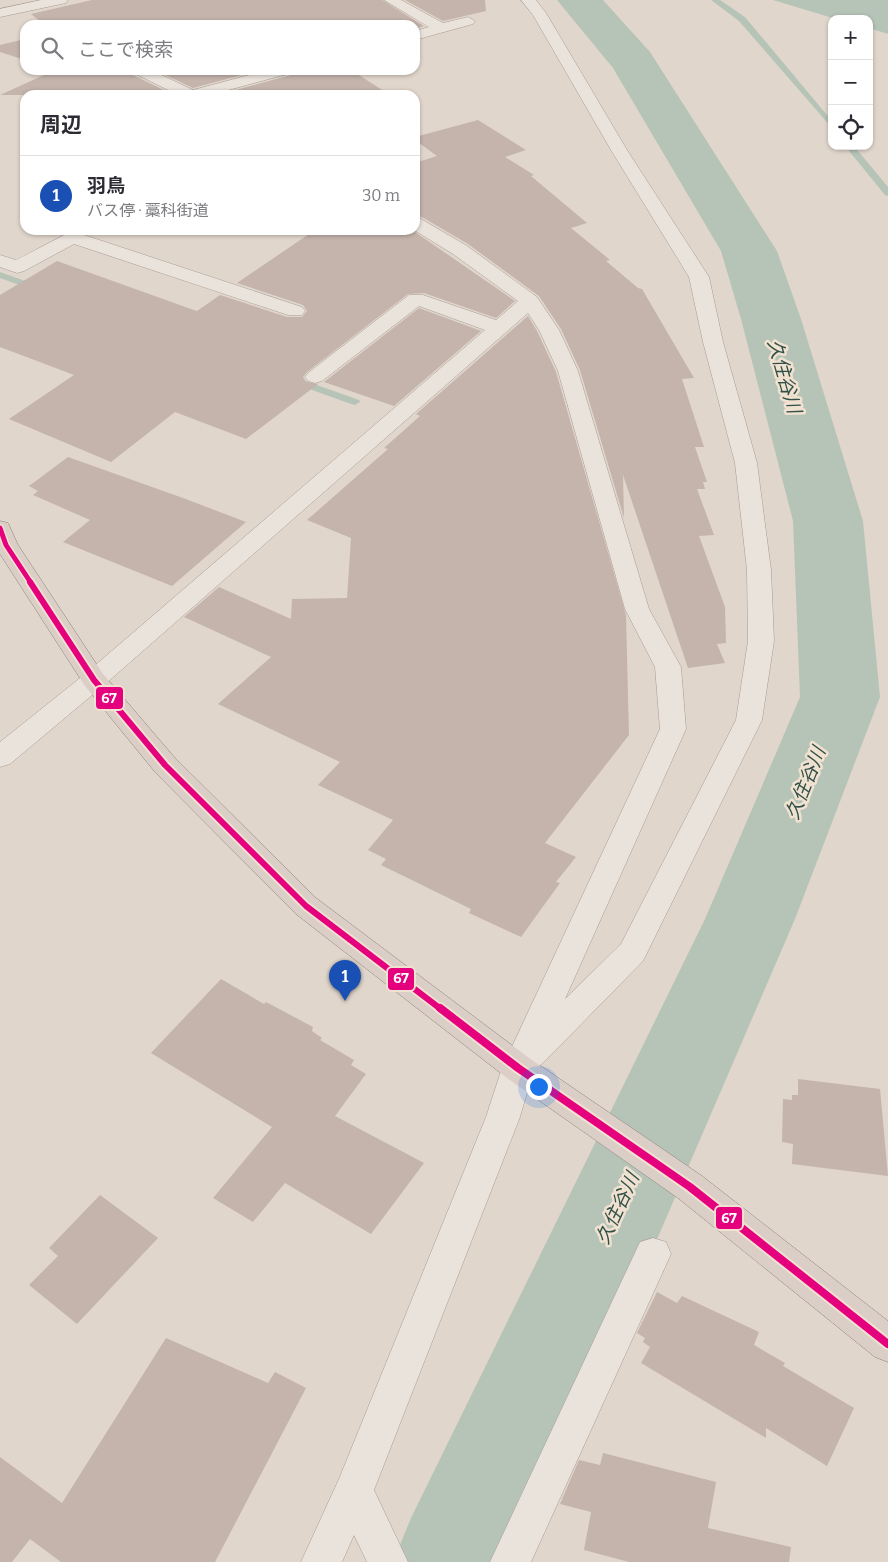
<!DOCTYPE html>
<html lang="ja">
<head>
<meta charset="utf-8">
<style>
  body { margin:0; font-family:Bitter,"Noto Sans JP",serif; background:#f7f7f7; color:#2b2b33 }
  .controls { position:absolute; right:15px; top:15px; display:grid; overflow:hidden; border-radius:10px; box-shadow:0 1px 4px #0004 }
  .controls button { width:45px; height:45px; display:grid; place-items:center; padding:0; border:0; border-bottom:1px solid #e1e1e2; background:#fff; color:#2b2b33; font:25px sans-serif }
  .you { position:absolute; left:538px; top:1086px; width:18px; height:18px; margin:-12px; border:4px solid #fff; border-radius:50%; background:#1a73e8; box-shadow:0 0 0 8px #1a73e833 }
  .badge { display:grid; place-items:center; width:32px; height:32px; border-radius:50%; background:#70625b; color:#fff; font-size:16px; font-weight:700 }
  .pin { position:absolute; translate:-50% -41px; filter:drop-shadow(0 1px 2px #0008) }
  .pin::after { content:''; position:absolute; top:26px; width:18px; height:15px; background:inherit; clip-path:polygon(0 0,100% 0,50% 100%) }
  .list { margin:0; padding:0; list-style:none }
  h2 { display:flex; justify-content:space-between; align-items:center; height:65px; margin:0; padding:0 20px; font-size:21px }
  h2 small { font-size:16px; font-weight:400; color:#7c7c81 }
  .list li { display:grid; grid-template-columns:32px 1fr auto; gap:15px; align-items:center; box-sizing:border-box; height:80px; padding:0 20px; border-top:1px solid #e1e1e2 }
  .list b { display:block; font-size:19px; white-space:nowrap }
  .list p { margin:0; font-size:16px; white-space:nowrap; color:#7c7c81 }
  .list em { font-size:16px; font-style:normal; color:#7c7c81 }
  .icon { flex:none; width:28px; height:28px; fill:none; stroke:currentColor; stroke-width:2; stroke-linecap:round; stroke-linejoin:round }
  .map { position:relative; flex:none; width:888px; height:1562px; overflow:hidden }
  .search { position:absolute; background:#fff; box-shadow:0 1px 4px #0004; left:20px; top:20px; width:400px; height:55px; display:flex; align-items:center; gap:12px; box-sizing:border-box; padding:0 18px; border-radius:15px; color:#7c7c81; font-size:19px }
  .panel { position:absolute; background:#fff; box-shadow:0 1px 4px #0004; left:20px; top:90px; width:400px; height:145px; border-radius:15px }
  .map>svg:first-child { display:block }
</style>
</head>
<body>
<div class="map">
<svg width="888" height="1562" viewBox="0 0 888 1562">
  <rect width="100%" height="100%" fill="#e1d6cb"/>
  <!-- water -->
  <path fill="#b6c4b8" d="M773 0H888V34L869 28V19H836Z"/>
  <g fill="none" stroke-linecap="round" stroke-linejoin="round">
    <!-- stream -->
    <path fill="#b6c4b8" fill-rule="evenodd" d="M711 0H720L745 17 832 121V128L739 21Z
      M845 146H854L888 187V196L885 195Z
      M0 272 42 287 44 289 39 292 0 278Z
      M297 378 359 400 360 402 355 405 351 404 293 383 292 381Z"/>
    <!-- river -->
    <path fill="#b6c4b8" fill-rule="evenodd" d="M557 0H603L650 52 777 251 801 319 863 521 880 697 795 919 518 1562H393L411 1518 705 919 800 697 793 521 741 319 721 251 613 68Z"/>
  </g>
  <!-- building -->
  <path fill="#c4b4ac" d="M92 0H382L424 26 415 29V25H45L31 14Z
    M405 0H485L486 11 443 21Z
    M25 39V60L0 52V45Z
    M55 70H129L133 75 174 95H0Z
    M155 70H261L193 88Z
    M296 70H351L390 95H217L291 75Z
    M478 120 526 150 505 157 534 175 531 176 587 223 571 228 610 260 606 261 638 288 642 289 694 378 682 379 704 447H695L707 482H703L705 489H697L714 535 699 536 725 607 726 643 717 644 725 663 688 668 623 475 624 518 580 370 561 329 539 296 468 244 422 217 415 216V163L437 156 415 140V137Z
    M315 230H412L515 301 496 318 424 293 408 294 307 372 303 377 306 382 318 384 246 439 175 412 111 462 9 419 74 375 0 347V295L57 261 191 309 197 311 220 295 287 317H302L307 311 303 305 237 283Z
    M419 308 481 331 394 406 324 382Z
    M528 316 537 331 556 372 626 615 629 735 545 843 576 857 556 882 560 883 521 937 469 913 471 909 381 865 386 859 368 850 393 820 318 785 340 762 218 704 271 657 184 617 219 587 291 619 292 599 347 598 351 538 307 520 388 449 384 448 420 416 416 414Z
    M68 457 183 498 246 522 172 586 63 542 90 520 33 495 38 491 29 486Z
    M221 979 264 1004 266 1002 313 1027 312 1031 322 1038 320 1040 354 1060 351 1065 366 1074 335 1116 424 1163 371 1234 285 1183 253 1222 213 1198 272 1127 151 1053Z
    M798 1079 880 1089 888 1176 792 1164 793 1144 782 1142 783 1099 792 1100V1095H798Z
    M100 1195 158 1238 77 1324 29 1285 58 1256 49 1248Z
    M657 1292 677 1303 682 1296 759 1332 754 1345 785 1363 783 1366 854 1408 827 1466 766 1428V1438L641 1363 650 1347 643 1342 645 1338 637 1333Z
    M166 1338 268 1383 275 1372 306 1388 215 1562H61L30 1539 12 1562H0V1457L62 1503Z
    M603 1453 716 1482 708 1528 791 1547 789 1562H629L584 1550 591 1512 560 1504 579 1460 600 1465Z"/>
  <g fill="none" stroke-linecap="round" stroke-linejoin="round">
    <!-- minor casing -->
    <g stroke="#a69c94" stroke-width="1">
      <path id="minor" d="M41 0H68L66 3 0 17V9Z
        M384 0H401L443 23 468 17 475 21 473 24 415 40V31L429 27Z
        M521 0H536L546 13 627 150 709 277 723 342 757 463 771 570 774 641 762 720 643 961 542 1064 534 1068 520 1117 374 1490 408 1562H367L354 1535 342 1562H301L339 1479 486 1117 502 1068 660 729 655 667 625 609 558 371 539 330 528 313 103 686 10 764 0 767V742L85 674 485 330 419 306 322 381 315 383 308 381 305 377 308 373 409 295H423L496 320 518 301 453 254 414 230 415 218 421 219 467 246 537 297 559 330 578 371 649 609 681 667 686 729 565 999 621 944 736 720 748 641 747 570 735 463 703 342 689 277 611 150 533 15Z
        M131 70H151L193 90 268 70H294L291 73 210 95H178L134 73Z
        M72 231 302 307 305 311 302 315H288L74 244 24 271 17 273 0 267V255L16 260Z
        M653 1238 666 1242 671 1254 531 1562H490L640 1242Z"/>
    </g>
    <!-- trunk casing -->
    <g stroke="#8b817b" stroke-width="1">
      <path id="trunk" d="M0 521 8 523 18 545 103 674 175 758 316 898 529 1058 702 1176 888 1321V1362L875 1357 678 1198 507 1078 296 914 155 772 85 686 0 554Z"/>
    </g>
    <!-- minor -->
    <use href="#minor" fill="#eae3dc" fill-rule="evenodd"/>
    <!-- trunk -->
    <use href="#trunk" fill="#dacec6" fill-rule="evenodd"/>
    <!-- bus-1-far2 casing -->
    <g stroke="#f1e1d1" stroke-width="8">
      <path id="bus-1-far2" d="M0 528 6 545 31 583"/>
    </g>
    <!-- bus-1-far1 casing -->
    <g stroke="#f1e1d1" stroke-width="10">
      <path id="bus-1-far1" d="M30 582 94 680 165 765 306 906 442 1010"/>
    </g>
    <!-- bus-1 casing -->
    <g stroke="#f1e1d1" stroke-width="12">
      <path id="bus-1" d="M440 1008 518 1068 690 1187 888 1344"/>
    </g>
    <!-- bus-1-far2 -->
    <use href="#bus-1-far2" stroke="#e5007d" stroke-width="5"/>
    <!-- bus-1-far1 -->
    <use href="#bus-1-far1" stroke="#e5007d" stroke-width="6"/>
    <!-- bus-1 -->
    <use href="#bus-1" stroke="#e5007d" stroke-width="8"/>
  </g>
  <g text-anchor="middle" stroke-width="5" stroke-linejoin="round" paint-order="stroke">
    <!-- water labels -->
    <g font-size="19" font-style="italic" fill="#2f5147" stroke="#f1e1d1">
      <text transform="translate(785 376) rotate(74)" y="7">久住谷川</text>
      <text transform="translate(805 783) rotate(-68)" y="7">久住谷川</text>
      <text transform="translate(617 1208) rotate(-65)" y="7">久住谷川</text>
    </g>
  </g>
  <g stroke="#f1e1d1" stroke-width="2">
    <rect x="95" y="686" width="29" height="24" rx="5" fill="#e5007d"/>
    <rect x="387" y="967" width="28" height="24" rx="5" fill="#e5007d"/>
    <rect x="715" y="1206" width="28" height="24" rx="5" fill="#e5007d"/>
  </g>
  <g font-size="14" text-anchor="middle" font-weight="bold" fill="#fff">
    <text x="109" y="703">67</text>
    <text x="401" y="983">67</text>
    <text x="729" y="1223">67</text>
  </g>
</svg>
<div class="controls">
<button>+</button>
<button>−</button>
<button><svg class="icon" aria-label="locate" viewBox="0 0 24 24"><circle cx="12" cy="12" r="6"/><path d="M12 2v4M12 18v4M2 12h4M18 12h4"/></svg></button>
</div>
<div class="you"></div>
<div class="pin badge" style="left:345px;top:1001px;background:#1a4fb4">1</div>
<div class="search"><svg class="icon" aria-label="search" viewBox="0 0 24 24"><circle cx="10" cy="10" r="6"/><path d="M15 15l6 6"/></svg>ここで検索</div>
<section class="panel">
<h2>周辺<small></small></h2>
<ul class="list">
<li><span class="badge" style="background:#1a4fb4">1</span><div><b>羽鳥</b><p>バス停 · 藁科街道</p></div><em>30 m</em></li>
</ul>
</section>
</div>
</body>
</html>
